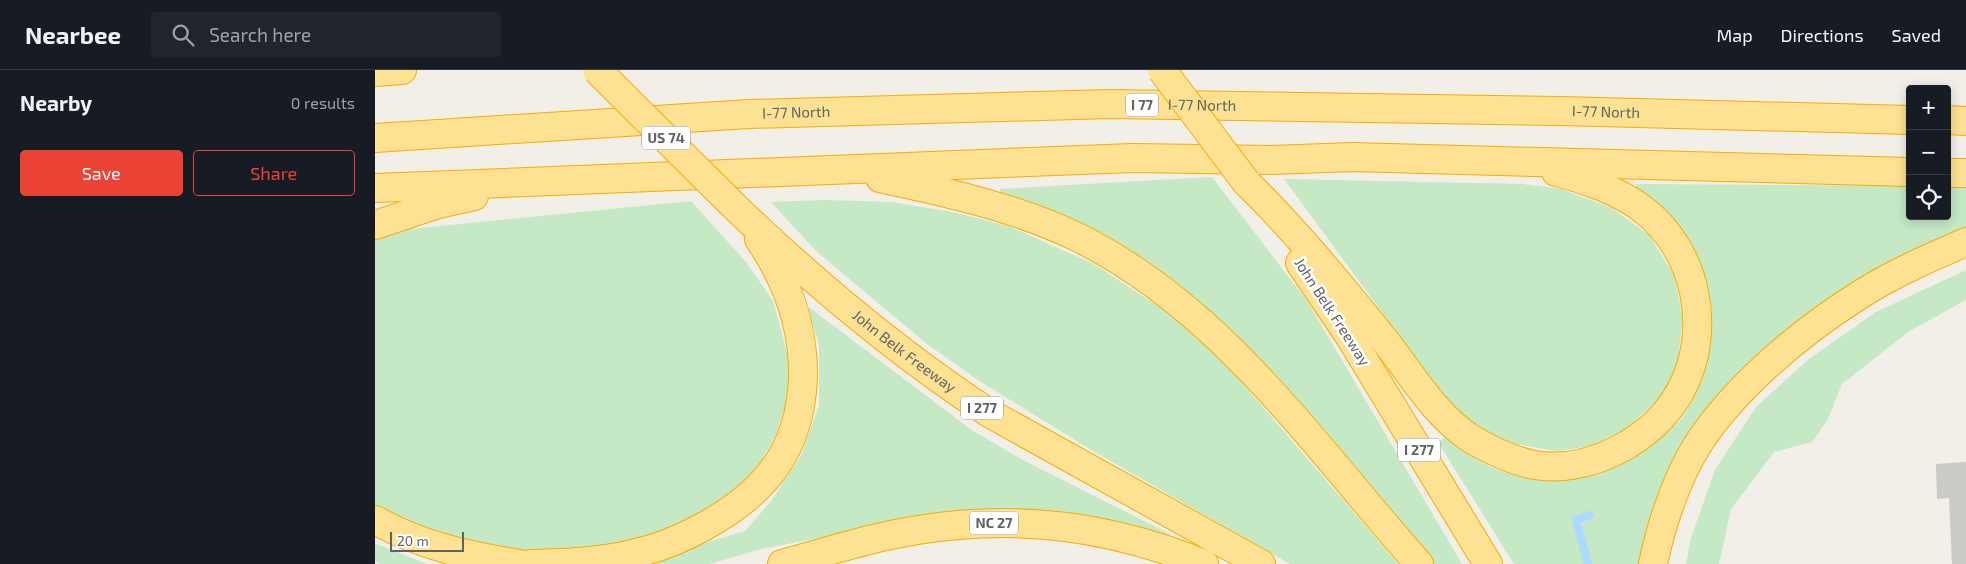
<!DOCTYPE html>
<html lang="en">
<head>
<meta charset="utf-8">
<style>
  body { margin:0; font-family:"Exo 2",sans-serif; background:#20242c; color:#f1f3f6 }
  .controls { position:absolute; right:15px; top:15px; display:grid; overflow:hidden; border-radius:5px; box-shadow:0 2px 12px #0003 }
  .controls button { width:45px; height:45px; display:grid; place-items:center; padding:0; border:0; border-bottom:1px solid #363941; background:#171b24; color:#f1f3f6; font:25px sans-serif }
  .scale { position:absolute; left:15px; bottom:12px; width:74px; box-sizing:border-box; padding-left:5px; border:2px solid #5f6368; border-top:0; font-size:14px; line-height:18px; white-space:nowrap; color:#5f6368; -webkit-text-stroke:4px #fff; paint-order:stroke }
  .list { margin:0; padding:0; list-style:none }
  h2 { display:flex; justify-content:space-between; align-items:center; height:65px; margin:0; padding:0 20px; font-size:21px }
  h2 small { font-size:16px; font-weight:400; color:#9ea1a6 }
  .actions { display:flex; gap:10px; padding:15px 20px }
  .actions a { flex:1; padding:11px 0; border:1px solid #ea4335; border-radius:5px; text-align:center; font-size:18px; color:#ea4335 }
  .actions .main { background:#ea4335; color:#fff }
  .icon { flex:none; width:28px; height:28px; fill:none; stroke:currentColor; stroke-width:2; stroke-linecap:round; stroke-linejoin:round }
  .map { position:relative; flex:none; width:1591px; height:494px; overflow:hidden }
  header { display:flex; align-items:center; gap:30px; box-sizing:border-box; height:70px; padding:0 25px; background:#171b24; border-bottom:1px solid #363941 }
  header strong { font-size:24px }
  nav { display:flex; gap:28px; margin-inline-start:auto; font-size:18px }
  .search { width:350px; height:45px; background:#20242c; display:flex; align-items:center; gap:12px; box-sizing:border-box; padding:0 18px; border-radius:5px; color:#9ea1a6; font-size:19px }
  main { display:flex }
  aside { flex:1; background:#171b24 }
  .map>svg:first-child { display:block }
</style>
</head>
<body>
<header>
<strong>Nearbee</strong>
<div class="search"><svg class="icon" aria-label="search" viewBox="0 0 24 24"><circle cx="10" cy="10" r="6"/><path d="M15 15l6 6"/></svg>Search here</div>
<nav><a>Map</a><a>Directions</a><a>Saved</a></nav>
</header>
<main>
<aside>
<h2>Nearby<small>0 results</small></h2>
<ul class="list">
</ul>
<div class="actions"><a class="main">Save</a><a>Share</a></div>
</aside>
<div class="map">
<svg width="1591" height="494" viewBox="0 0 1591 494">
  <rect width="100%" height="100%" fill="#f1efe8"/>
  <!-- green -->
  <path fill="#c5e8c5" d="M837 107 932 231 1087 494H1058C965 385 864 247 740 172 730 165 717 161 706 156 679 145 652 134 625 124V119Z
    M909 109 1148 114 1186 119 1237 138 1274 165 1299 205 1308 248 1302 295 1288 325 1253 357 1216 376 1182 381 1129 372 1098 354 1072 331Z
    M1261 114 1535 116V146H1572V117H1591V159L1532 185 1305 382 1284 421 1263 494H1139L1063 372 1072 366C1089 381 1107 395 1129 402 1186 420 1248 404 1291 363 1296 358 1303 353 1307 348 1352 283 1347 198 1291 143 1283 134 1270 128 1260 121Z
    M450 130 516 132 578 142 633 156 717 193 797 245 856 300 1023 494H915L718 381 603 310 552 274 441 181 396 132Z
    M316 131 371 192 398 231 413 286V329L400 366 384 395 351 429 279 466 206 481 147 483 102 474 27 452 0 436V169L16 161Z
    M1591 200V230L1533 262 1467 314 1453 349 1437 372 1399 382 1356 439 1344 494H1311L1316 468 1340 400 1381 337 1434 289 1501 242Z
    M431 235 598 361 646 389 795 464 791 469 698 446 657 440 566 445 386 479 335 494H260L370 461 397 430 426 386 444 335V274Z
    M2 474 52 494H4L0 491V475Z"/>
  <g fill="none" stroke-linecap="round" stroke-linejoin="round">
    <!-- stream -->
    <path stroke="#aadaff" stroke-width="8" d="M1213 494 1201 450 1215 445"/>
  </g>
  <!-- building -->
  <path fill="#cccac5" d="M1591 392V494H1577L1574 428 1562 429 1561 394Z"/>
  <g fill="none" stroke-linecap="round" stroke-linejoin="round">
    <!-- highway casing -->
    <g stroke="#f9ab00" stroke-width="30">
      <g id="highway">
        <path d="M0 2 27 0"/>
        <path d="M1572 50 1591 51"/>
        <path id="s1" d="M0 68 374 44 736 34 1186 41 1535 50"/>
        <path d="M1572 103H1591"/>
        <path d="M505 108C570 122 639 137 700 166 845 236 939 376 1044 494"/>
        <path d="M871 112C922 162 967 217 1011 272 1037 305 1059 344 1095 368 1115 380 1138 391 1160 395 1215 404 1280 369 1306 320 1338 260 1322 179 1266 138 1244 121 1207 108 1181 102"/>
        <path d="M0 118 757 88 897 90 977 87 1535 102"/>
        <path id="s2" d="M359 136C438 212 523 283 614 343L886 494"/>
        <path d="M0 155 63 134 99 126"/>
        <path d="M925 193 975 267 1113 494"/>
        <path d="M0 450C46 476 94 486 145 494"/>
        <path d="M156 494C190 493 224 492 257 484 282 479 306 469 328 457 390 423 425 381 428 308 429 258 412 210 384 169"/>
        <path d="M407 494C452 482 497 467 543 460 644 444 735 456 829 494"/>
        <path d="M1278 494C1287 452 1300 411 1323 374 1360 317 1426 262 1483 226 1517 204 1554 188 1591 172"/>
      </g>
    </g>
    <!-- highway -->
    <use href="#highway" stroke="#fde293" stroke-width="28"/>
    <!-- highway-bridge casing -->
    <g stroke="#f9ab00" stroke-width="30" stroke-linecap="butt">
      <path id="highway-bridge" d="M222 0 359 136
        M787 0 871 112"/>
    </g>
    <!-- highway-bridge -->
    <use href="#highway-bridge" stroke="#fde293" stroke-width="28"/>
  </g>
  <g text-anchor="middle" stroke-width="5" stroke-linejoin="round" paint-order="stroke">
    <!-- shield labels -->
    <g fill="#fff" stroke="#8f9295" stroke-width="1">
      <rect x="751" y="23.5" width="32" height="23" rx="4"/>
      <rect x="267" y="56.5" width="48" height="23" rx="4"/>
      <rect x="586" y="326.5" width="42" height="23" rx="4"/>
      <rect x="1023" y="368.5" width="42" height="23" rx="4"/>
      <rect x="595" y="441.5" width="48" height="23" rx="4"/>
    </g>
    <g font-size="14" font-weight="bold" fill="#5f6368">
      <text x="767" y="40">I 77</text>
      <text x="291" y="73">US 74</text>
      <text x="607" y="343">I 277</text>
      <text x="1044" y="385">I 277</text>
      <text x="619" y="458">NC 27</text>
    </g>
    <!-- street labels -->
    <g font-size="15" fill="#5f6368" stroke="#fff">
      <text dy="5" stroke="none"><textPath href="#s1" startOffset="828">I-77 North</textPath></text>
      <text dy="5" stroke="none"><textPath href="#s1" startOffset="422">I-77 North</textPath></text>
      <text dy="5" stroke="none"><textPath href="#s1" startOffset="1232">I-77 North</textPath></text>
      <text transform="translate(957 242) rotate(57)" y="5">John Belk Freeway</text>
      <text dy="5" stroke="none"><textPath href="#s2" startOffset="224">John Belk Freeway</textPath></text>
    </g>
  </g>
</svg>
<div class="controls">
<button>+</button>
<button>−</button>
<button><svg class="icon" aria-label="locate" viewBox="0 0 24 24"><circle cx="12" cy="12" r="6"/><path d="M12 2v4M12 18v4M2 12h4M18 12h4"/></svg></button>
</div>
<div class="scale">20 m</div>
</div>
</main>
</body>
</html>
